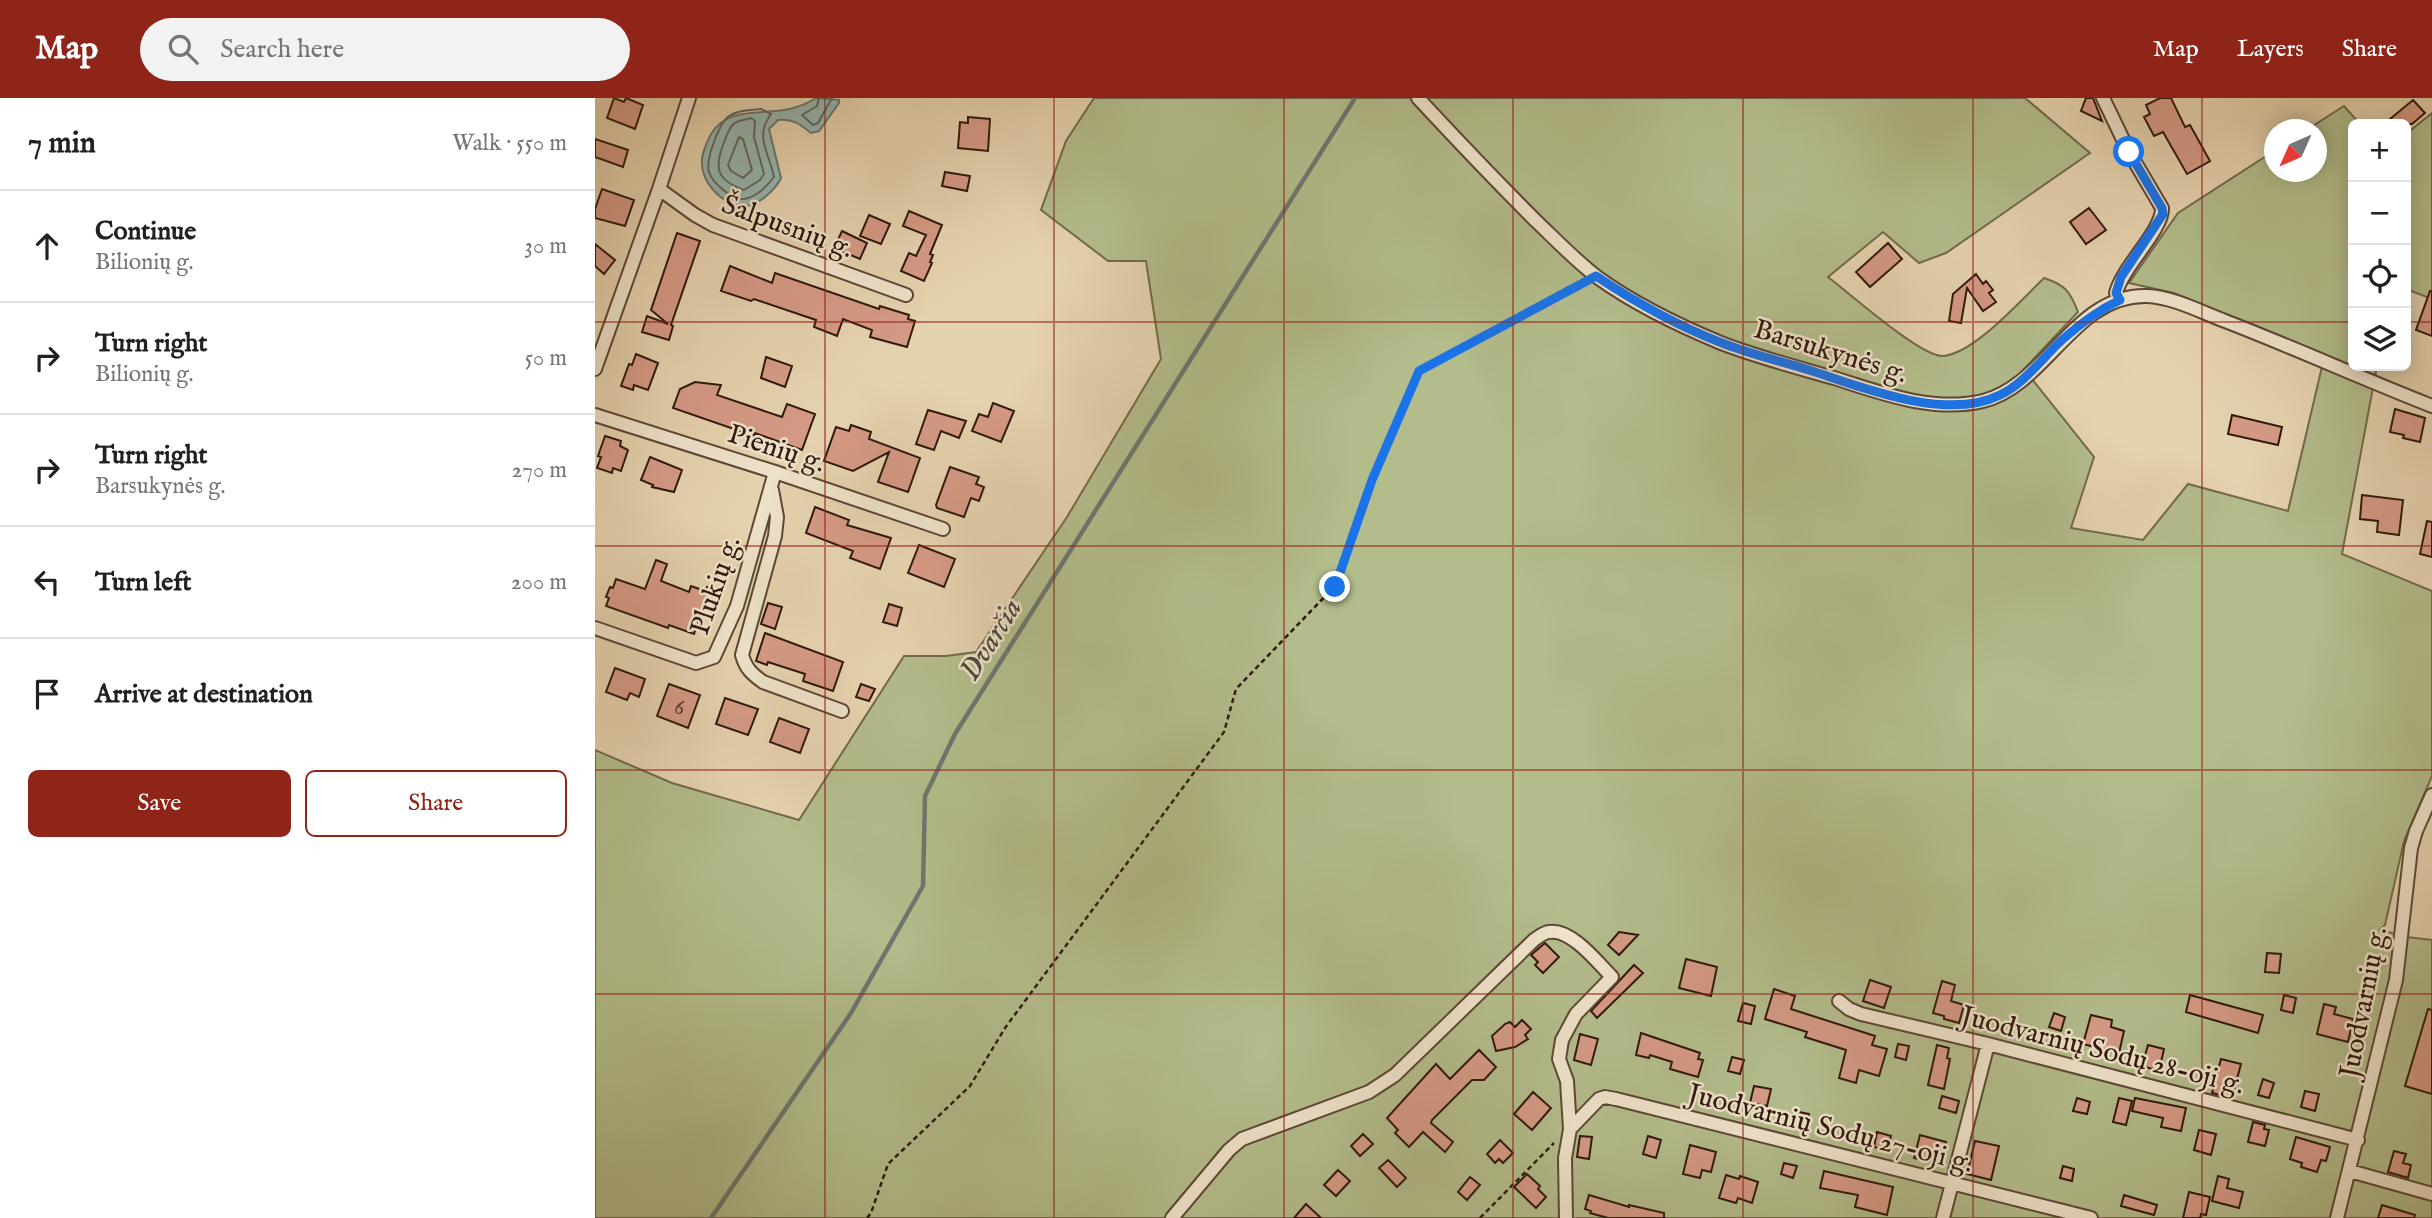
<!DOCTYPE html>
<html lang="en">
<head>
<meta charset="utf-8">
<style>
  body { margin:0; font-family:"IM FELL English",serif; background:#f2f2f2; color:#202124 }
  .controls { position:absolute; right:21px; top:21px; display:grid; overflow:hidden; border-radius:10px; box-shadow:0 4px 18px #0003 }
  .controls button { width:63px; height:63px; display:grid; place-items:center; padding:0; border:0; border-bottom:2px solid #e0e0e0; background:#fff; color:#202124; font:35px sans-serif }
  .compass { position:absolute; left:1669px; top:21px; width:63px; height:63px; border-radius:50%; background:#fff; box-shadow:0 4px 18px #0003; rotate:225deg }
  .stop { position:absolute; width:21px; height:21px; margin:-16px; border:5px solid #1a73e8; border-radius:50%; background:#fff }
  .stop.end { background:#1a73e8; border-color:#fff; box-shadow:0 2px 7px #0008 }
  .list { margin:0; padding:0; list-style:none }
  h2 { display:flex; justify-content:space-between; align-items:center; height:91px; margin:0; padding:0 28px; font-size:30px }
  h2 small { font-size:23px; font-weight:400; color:#757577 }
  .list li { display:grid; grid-template-columns:46px 1fr auto; gap:21px; align-items:center; box-sizing:border-box; height:112px; padding:0 28px; border-top:2px solid #e0e0e0 }
  .list b { display:block; font-size:26px; white-space:nowrap }
  .list p { margin:0; font-size:23px; white-space:nowrap; color:#757577 }
  .list em { font-size:23px; font-style:normal; color:#757577 }
  .actions { display:flex; gap:14px; padding:21px 28px }
  .actions a { flex:1; padding:16px 0; border:2px solid #8f2418; border-radius:10px; text-align:center; font-size:24px; color:#8f2418 }
  .actions .main { background:#8f2418; color:#fff }
  .icon { flex:none; width:38px; height:38px; fill:none; stroke:currentColor; stroke-width:2; stroke-linecap:round; stroke-linejoin:round }
  .map { position:relative; flex:none; width:1837px; height:1120px; overflow:hidden }
  header { display:flex; align-items:center; gap:42px; box-sizing:border-box; height:98px; padding:0 35px; background:#8f2418; color:#fff }
  header strong { font-size:33px }
  nav { display:flex; gap:38px; margin-inline-start:auto; font-size:24px }
  .search { width:490px; height:63px; background:#f2f2f2; display:flex; align-items:center; gap:18px; box-sizing:border-box; padding:0 24px; border-radius:38px; color:#757577; font-size:26px }
  main { display:flex }
  aside { flex:1; background:#fff }
  .map>svg:first-child { display:block }
</style>
</head>
<body>
<header>
<strong>Map</strong>
<div class="search"><svg class="icon" aria-label="search" viewBox="0 0 24 24"><circle cx="10" cy="10" r="6"/><path d="M15 15l6 6"/></svg>Search here</div>
<nav><a>Map</a><a>Layers</a><a>Share</a></nav>
</header>
<main>
<aside>
<h2>7 min<small>Walk · 550 m</small></h2>
<ul class="list">
<li><svg class="icon" aria-label="ahead" viewBox="0 0 24 24"><path d="M12 20V5M6 11l6-6 6 6"/></svg><div><b>Continue</b><p>Bilionių g.</p></div><em>30 m</em></li>
<li><svg class="icon" aria-label="right" viewBox="0 0 24 24"><path d="M7 20v-9h11M14 6l5 5-5 5"/></svg><div><b>Turn right</b><p>Bilionių g.</p></div><em>50 m</em></li>
<li><svg class="icon" aria-label="right" viewBox="0 0 24 24"><path d="M7 20v-9h11M14 6l5 5-5 5"/></svg><div><b>Turn right</b><p>Barsukynės g.</p></div><em>270 m</em></li>
<li><svg class="icon" aria-label="left" viewBox="0 0 24 24"><path d="M17 20v-9H6M10 6l-5 5 5 5"/></svg><div><b>Turn left</b></div><em>200 m</em></li>
<li><svg class="icon" aria-label="arrive" viewBox="0 0 24 24"><path d="M6 21V4h12l-3 4 3 4H6"/></svg><div><b>Arrive at destination</b></div></li>
</ul>
<div class="actions"><a class="main">Save</a><a>Share</a></div>
</aside>
<div class="map">
<svg width="1837" height="1120" viewBox="0 0 1837 1120">
  <rect width="100%" height="100%" fill="#e5d2ae"/>
  <filter id="stains"><feTurbulence type="fractalNoise" baseFrequency=".00286" numOctaves="4"/><feColorMatrix values="0 0 0 0 .2 0 0 0 0 .09 0 0 0 0 .02 0 0 0 .5 -.17"/></filter>
  <radialGradient id="worn" r=".72"><stop offset=".6" stop-color="#630" stop-opacity="0"/><stop offset="1" stop-color="#630" stop-opacity=".3"/></radialGradient>
  <!-- green -->
  <path fill="#b3bc8b" stroke="#726a4c" stroke-width="2" d="M499 0H1430L1495 55 1351 155 1324 165 1288 134 1233 179C1254 195 1325 258 1347 258 1378 257 1427 201 1449 180 1470 187 1475 193 1483 214L1429 271 1499 359 1476 430 1548 442 1593 386 1693 413 1730 256 1579 195 1534 185 1583 115 1679 53 1680 74H1722V32L1713 31 1749 8 1765 26H1758V268H1782L1747 456 1837 493V678L1809 743 1790 827 1785 832 1812 839 1837 842V1120H0V652L77 685 204 722 309 558H351L381 554 472 419 566 261 551 163H513L446 112 471 43Z
    M1837 15V201L1811 191V36Z"/>
  <!-- water -->
  <path fill="#96b6b0" stroke="#6d776f" stroke-width="2" d="M221 0 244 2V5L224 33 216 35C205 26 197 20 183 22L174 31 186 80C181 91 162 109 149 108 126 107 105 83 107 61 108 53 112 44 116 36 139 0 182 26 221 0Z"/>
  <g fill="none" stroke-linecap="round" stroke-linejoin="round">
    <!-- shore -->
    <path stroke="#63685e" stroke-width="2" d="M224 0 222 8 207 17 218 27 223 25 237 0
      M166 11 176 16C159 39 174 54 179 79 173 87 163 97 153 100 140 105 118 86 114 74 110 63 124 25 134 18 142 12 156 12 166 11Z
      M156 20 160 23 159 39 169 76 165 82 149 92C121 82 119 70 129 44 132 38 134 28 140 25 144 22 151 22 156 20Z
      M144 39 148 41 157 72 148 80 136 73 133 67Z"/>
    <!-- stream -->
    <path stroke="#6d776f" stroke-width="4.5" d="M116 1120 256 915 328 788 330 698 360 636 760 0"/>
  </g>
  <!-- building -->
  <path fill="#d59a85" stroke="#30190d" stroke-width="2" d="M19 0 29 4 31 0 48 7 40 31 12 20Z
    M1491 0H1498L1507 23 1486 13Z
    M1565 0H1576L1590 29 1595 27 1615 63 1592 76 1568 34 1559 38 1549 19 1555 16 1551 7Z
    M1818 2 1830 15 1817 26H1789Z
    M373 19 395 21 393 53 363 50 365 24 373 25Z
    M0 41 33 52 28 69 0 59Z
    M350 74 375 78 372 93 347 88Z
    M7 91 39 102 30 128 0 120V111Z
    M1494 110 1511 132 1491 146 1475 124Z
    M314 113 347 127 335 156 338 157 335 164 337 165 329 183 306 173 314 155 321 158 331 137 308 128Z
    M274 117 295 126 286 146 265 138Z
    M247 133 272 145 265 161 239 150Z
    M82 135 105 143 76 227 78 228 74 242 47 234 52 218 73 226 56 212Z
    M1293 145 1307 161 1275 189 1261 174Z
    M0 146 20 162 9 176 0 168Z
    M135 168 177 185 180 175 284 211 285 208 314 217 313 221 320 223 312 249 275 239 277 232 248 221 242 238 219 229 221 222 159 201 156 203 126 193Z
    M1381 176 1388 186 1391 183 1398 192 1394 195 1401 204 1388 213 1372 190 1366 225 1354 223 1358 196Z
    M1835 193H1837V238L1821 232Z
    M41 256 63 265 53 292 39 287 38 292 26 288 34 266 37 267Z
    M171 259 197 268 190 289 166 280Z
    M100 284 126 287 122 297 187 319 192 306 220 316 207 352 160 335 159 338 78 310 85 291Z
    M398 305 419 313 406 344 377 333 384 316 393 319Z
    M1800 311 1830 320 1825 344 1808 340 1809 337 1795 334Z
    M333 312 371 323 364 340 346 333 339 352 321 346Z
    M1637 317 1687 329 1683 347 1633 336Z
    M256 327 276 334 274 341 325 360 313 394 283 384 294 354 258 373 229 363 241 329 254 333Z
    M10 338 26 343 25 348 33 352 26 373 18 370 17 375 2 370 6 359 3 358Z
    M55 359 87 372 79 394 57 389 58 387 46 382Z
    M355 369 384 379 381 386 389 389 384 403 376 400 369 419 342 410 341 407Z
    M1767 397 1808 402 1804 437 1782 434 1783 423 1765 421Z
    M220 409 254 422 252 427 296 440 285 471 255 460 258 453 211 435Z
    M1832 423 1837 424V459L1825 456Z
    M324 447 360 461 349 489 313 475Z
    M61 462 72 466 66 483 94 494 96 488 110 493 112 489 125 493 120 507 110 504 99 536 74 527 73 530 11 508 14 500 11 499 15 489 18 490 21 481 50 491Z
    M173 505 187 509 180 531 166 526Z
    M294 506 307 510 302 528 288 524Z
    M170 535 248 564 238 593 208 583 210 576 173 564 172 567 161 563Z
    M20 570 50 581 44 599 35 595 32 602 11 594Z
    M74 586 105 597 93 630 62 618Z
    M266 586 280 591 274 603 261 599Z
    M130 600 163 611 153 637 121 626Z
    M184 620 214 631 205 655 175 644Z
    M1024 834 1043 837 1024 857 1013 847Z
    M950 845 964 859 948 875 940 867 943 864 936 857Z
    M1672 855 1686 856 1684 875 1670 874Z
    M1091 861 1122 869 1116 898 1084 890Z
    M1039 867 1048 875 1002 920 996 913Z
    M1275 882 1296 889 1289 910 1268 903Z
    M1347 883 1360 887 1356 903 1369 907 1364 925 1349 921V918L1338 915Z
    M1179 891 1200 898 1196 911 1280 938 1277 947 1292 951 1284 978 1264 972 1261 985 1244 980 1251 952 1210 939 1212 934 1170 921Z
    M1595 897 1668 917 1663 935 1591 914Z
    M1689 897 1701 900 1698 915 1686 912Z
    M1148 905 1160 908 1156 926 1143 923Z
    M1729 906 1741 909 1739 916 1758 921 1753 944 1722 936Z
    M1833 911 1837 912V996L1810 988Z
    M1459 915 1470 919 1466 933 1454 929Z
    M1496 917 1517 922 1516 929 1529 933 1524 955 1488 946Z
    M927 922 936 931 930 937 933 941 920 949 901 953 897 938 910 926 915 924 920 929Z
    M1046 935 1105 955 1103 961 1108 962 1103 979 1075 971 1077 964 1055 957 1054 960 1041 957Z
    M985 936 1003 941 996 967 979 962Z
    M1303 946 1314 948 1311 962 1300 959Z
    M1342 947 1354 950 1352 960 1355 961 1349 991 1333 987Z
    M1553 947 1569 951 1564 973 1547 968Z
    M884 952 901 969 889 982H877L837 1022 836 1025 858 1044 850 1054 828 1034 814 1049 800 1035 803 1032 792 1020 841 966 855 981Z
    M1137 959 1149 962 1145 976 1133 973Z
    M1626 961 1646 966 1637 1000 1617 995Z
    M1668 981 1679 985 1674 1000 1663 997Z
    M1159 988 1176 991 1172 1008 1155 1005Z
    M1710 993 1724 996 1720 1013 1706 1009Z
    M938 994 956 1010 937 1032 919 1016Z
    M1347 998 1364 1003 1361 1015 1344 1010Z
    M1482 1000 1495 1004 1492 1016 1478 1013Z
    M1524 1000 1537 1003 1531 1027 1518 1024Z
    M1540 1000 1591 1010 1586 1033 1566 1029 1568 1020 1537 1013Z
    M1199 1013 1214 1016 1210 1030 1196 1027Z
    M1658 1024 1670 1027 1669 1031 1674 1032 1670 1048 1653 1044Z
    M1604 1032 1621 1036 1616 1057 1599 1052Z
    M1282 1034 1296 1038 1292 1052 1279 1049Z
    M768 1036 778 1046 765 1058 756 1048Z
    M1325 1037 1351 1044 1346 1066 1319 1060Z
    M985 1038 997 1039 994 1061 982 1059Z
    M1053 1038 1066 1042 1061 1060 1048 1056Z
    M1701 1039 1735 1049 1731 1063 1726 1062 1722 1074 1706 1069 1707 1065 1695 1061Z
    M905 1042 918 1055 908 1065 904 1061 900 1065 892 1056Z
    M1380 1043 1404 1048 1396 1082 1372 1076Z
    M1095 1047 1121 1054 1116 1074 1107 1072 1105 1080 1088 1076Z
    M1799 1053 1811 1056 1808 1065 1816 1067 1813 1080 1793 1074Z
    M793 1062 811 1080 802 1089 784 1070Z
    M1189 1065 1202 1068 1198 1080 1186 1076Z
    M1468 1068 1479 1071 1477 1083 1465 1080Z
    M743 1072 755 1083 741 1098 729 1087Z
    M1229 1073 1298 1089 1292 1117 1260 1109 1263 1097 1225 1090Z
    M932 1076 945 1088 943 1091 951 1099 941 1110 919 1089Z
    M1131 1077 1144 1081 1145 1078 1163 1084 1157 1105 1143 1100 1141 1105 1124 1100Z
    M1623 1078 1634 1081 1632 1090 1648 1094 1644 1110 1617 1103Z
    M875 1079 885 1087 872 1102 863 1094Z
    M1594 1094 1615 1099 1611 1117 1606 1116 1605 1120H1588Z
    M994 1097 1034 1109V1107L1069 1115V1120H1013L995 1115 996 1113 990 1111Z
    M1529 1097 1562 1107 1559 1117 1526 1108Z
    M711 1106 726 1120H699Z
    M1787 1107 1820 1117 1819 1120H1783Z"/>
  <g fill="none" stroke-linecap="round" stroke-linejoin="round">
    <!-- minor casing -->
    <g stroke="#5d4735" stroke-width="16">
      <path id="minor" d="M823 0C862 42 901 83 941 123 961 142 980 162 1002 179 1038 205 1085 228 1126 245 1162 259 1201 269 1239 280 1286 295 1338 315 1388 303 1452 287 1479 196 1552 198 1578 199 1606 214 1630 223 1700 250 1768 281 1837 308
        M1508 0 1534 54 1567 110C1568 132 1528 168 1521 195L1525 202
        M64 91 100 117 118 127 311 197
        M0 271 64 91 94 0
        M0 317 180 374 348 431
        M177 392 182 419 180 438 147 557C151 571 157 576 168 584L247 613
        M0 530 101 565 119 559 142 508 180 374
        M1244 903 1254 911 1266 916 1393 946 1763 1042
        M975 1031 1004 1001 1010 999 1021 1001 1496 1120
        M1755 1073 1837 1096
        M577 1120 634 1052 647 1041 774 994 800 977 939 842C943 839 950 834 954 834 976 830 1003 865 1017 879L981 916 967 942 964 961 972 983 975 1031 970 1060 971 1120
        M1348 1120 1393 946
        M1742 1120 1801 882 1816 750 1821 733 1837 697"/>
    </g>
    <!-- path -->
    <path stroke="#30190d" stroke-width="2.5" stroke-dasharray="5 3.5" stroke-linecap="butt" d="M272 1120 276 1115 293 1066 375 988 410 930 629 634 641 591 739 489 777 382 824 273 989 184
      M885 1120 959 1045"/>
    <!-- minor -->
    <use href="#minor" stroke="#eee2ca" stroke-width="12"/>
  </g>
  <g fill="none" stroke-linecap="round" stroke-linejoin="round">
    <!-- route -->
    <path stroke="#1a73e8" stroke-width="9" d="M740 489 777 382 824 273 1001 178C1040 204 1083 228 1127 245 1155 256 1185 263 1214 272 1267 289 1351 324 1405 297 1430 285 1448 259 1468 241 1486 225 1504 212 1525 202L1521 195 1526 179 1568 116 1567 110 1534 54"/>
  </g>
  <!-- grid -->
  <path fill="none" stroke="#8f2418" stroke-width="2" stroke-opacity="0.55" d="M230 0V1120M459 0V1120M689 0V1120M918 0V1120M1148 0V1120M1378 0V1120M1607 0V1120M0 224H1758M1811 224H1837M0 448H1837M0 672H1837M0 896H1837"/>
  <g text-anchor="middle" stroke-width="5" stroke-linejoin="round" paint-order="stroke">
    <!-- number labels -->
    <g font-size="24" fill="#59392b">
      <text x="84" y="616">6</text>
    </g>
    <!-- street labels -->
    <g font-size="28" fill="#30190d" stroke="#eee2ca">
      <text transform="translate(193 127) rotate(20)" y="10">Šalpusnių g.</text>
      <text transform="translate(1236 252) rotate(17)" y="10">Barsukynės g.</text>
      <text transform="translate(182 349) rotate(18)" y="10">Pienių g.</text>
      <text transform="translate(119 487) rotate(-71)" y="10">Plukių g.</text>
      <text transform="translate(1767 904) rotate(-79)" y="10">Juodvarnių g.</text>
      <text transform="translate(1508 951) rotate(14)" y="10">Juodvarnių Sodų 28-oji g.</text>
      <text transform="translate(1236 1029) rotate(14)" y="10">Juodvarnių Sodų 27-oji g.</text>
    </g>
    <!-- water labels -->
    <g font-size="30" font-style="italic" fill="#4f483e" stroke="#eee2ca">
      <text transform="translate(395 541) rotate(-58)" y="10">Dvarčia</text>
    </g>
  </g>
  <rect width="100%" height="100%" filter="url(#stains)"/>
  <rect width="100%" height="100%" fill="url(#worn)"/>
</svg>
<div class="controls">
<button>+</button>
<button>−</button>
<button><svg class="icon" aria-label="locate" viewBox="0 0 24 24"><circle cx="12" cy="12" r="6"/><path d="M12 2v4M12 18v4M2 12h4M18 12h4"/></svg></button>
<button><svg class="icon" aria-label="layers" viewBox="0 0 24 24"><path d="M12 4l9 5-9 5-9-5zM3 14l9 5 9-5"/></svg></button>
</div>
<svg class="compass" viewBox="-18 -18 36 36"><path d="M0-13l5 13h-10z" fill="#e53935"/><path d="M0 13l5-13h-10z" fill="#757577"/></svg>
<div class="stop" style="left:1534px;top:54px"></div>
<div class="stop end" style="left:740px;top:489px"></div>
</div>
</main>
</body>
</html>
